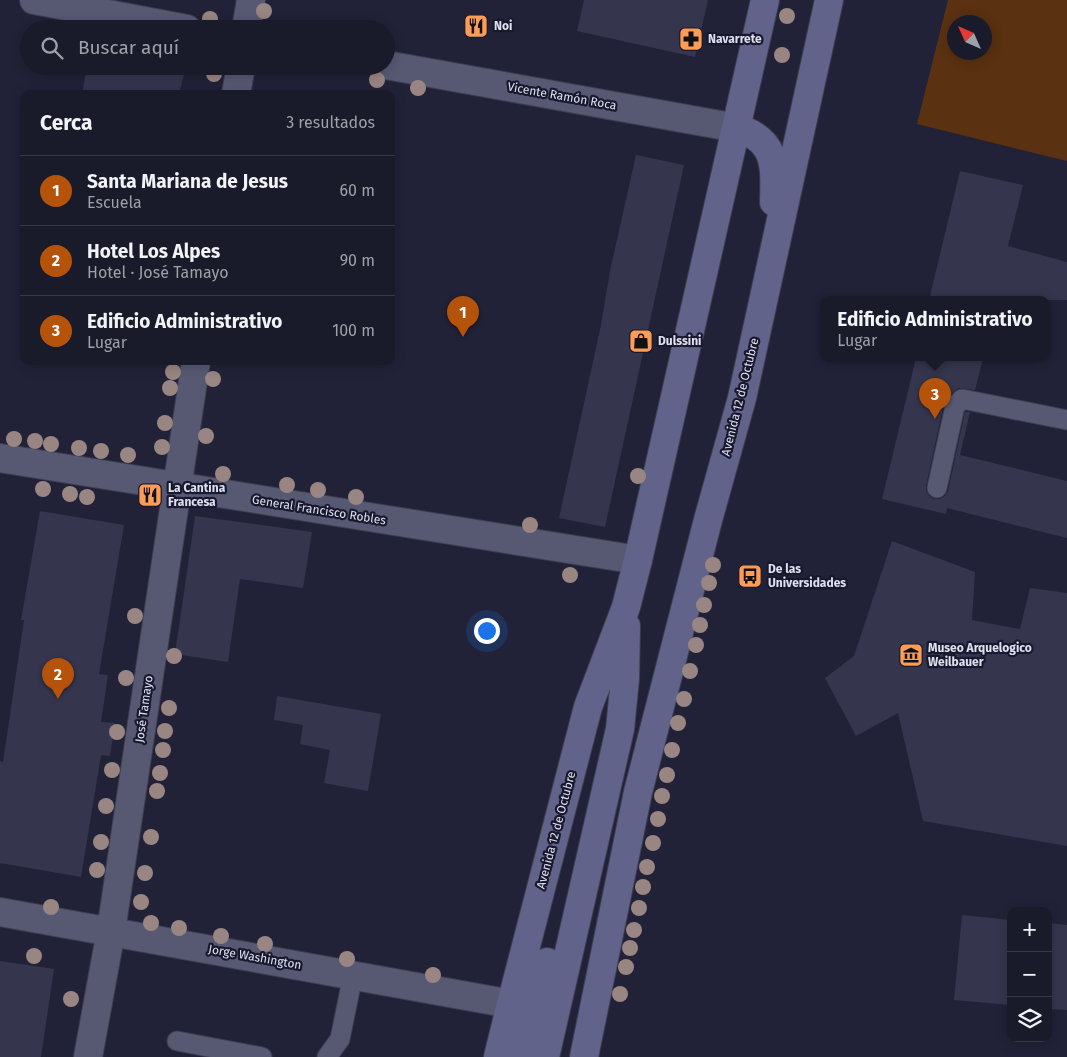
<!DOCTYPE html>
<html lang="es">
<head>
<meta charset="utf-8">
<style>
  body { margin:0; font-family:"Fira Sans",sans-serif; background:#262736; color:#f1f3f6 }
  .controls { position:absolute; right:15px; bottom:15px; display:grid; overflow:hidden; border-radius:10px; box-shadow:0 2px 12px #0003 }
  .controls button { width:45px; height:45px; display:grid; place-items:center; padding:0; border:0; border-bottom:1px solid #373847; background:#191a2a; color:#f1f3f6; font:25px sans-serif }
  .compass { position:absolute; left:947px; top:15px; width:45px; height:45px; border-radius:50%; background:#191a2a; box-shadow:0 2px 12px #0003; rotate:315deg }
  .you { position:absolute; left:486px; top:630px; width:18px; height:18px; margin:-12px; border:4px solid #fff; border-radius:50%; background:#1a73e8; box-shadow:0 0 0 8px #1a73e833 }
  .badge { display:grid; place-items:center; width:32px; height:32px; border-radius:50%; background:#b45309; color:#fff; font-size:16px; font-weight:700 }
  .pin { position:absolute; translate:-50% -41px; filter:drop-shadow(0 1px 2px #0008) }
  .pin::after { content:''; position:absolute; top:26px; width:18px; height:15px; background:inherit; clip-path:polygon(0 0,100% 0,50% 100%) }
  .popup { position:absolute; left:820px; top:296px; width:230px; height:65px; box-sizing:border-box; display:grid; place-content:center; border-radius:10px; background:#191a2a; filter:drop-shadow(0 1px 4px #0005); font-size:16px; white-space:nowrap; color:#9fa1a8 }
  .popup b { font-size:19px; color:#f1f3f6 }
  .popup::after { content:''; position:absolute; left:50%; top:100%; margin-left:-10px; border:10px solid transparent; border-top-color:#191a2a }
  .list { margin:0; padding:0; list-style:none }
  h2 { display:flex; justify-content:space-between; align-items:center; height:65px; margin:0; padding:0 20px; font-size:21px }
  h2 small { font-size:16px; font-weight:400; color:#9fa1a8 }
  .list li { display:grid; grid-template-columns:32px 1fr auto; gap:15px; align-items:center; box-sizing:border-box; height:70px; padding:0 20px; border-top:1px solid #373847 }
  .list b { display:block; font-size:19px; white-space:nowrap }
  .list p { margin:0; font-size:16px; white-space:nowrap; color:#9fa1a8 }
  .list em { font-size:16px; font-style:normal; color:#9fa1a8 }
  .icon { flex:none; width:28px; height:28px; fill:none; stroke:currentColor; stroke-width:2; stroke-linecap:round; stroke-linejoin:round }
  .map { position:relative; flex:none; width:1067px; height:1057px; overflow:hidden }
  .search { position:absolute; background:#191a2a; box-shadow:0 2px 12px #0003; left:20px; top:20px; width:375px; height:55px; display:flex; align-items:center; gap:12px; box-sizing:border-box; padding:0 18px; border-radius:28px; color:#9fa1a8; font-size:19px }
  .panel { position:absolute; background:#191a2a; box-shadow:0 2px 12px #0003; left:20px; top:90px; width:375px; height:275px; border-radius:10px }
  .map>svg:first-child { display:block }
</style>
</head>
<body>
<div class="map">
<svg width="1067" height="1057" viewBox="0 0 1067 1057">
  <rect width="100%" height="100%" fill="#212238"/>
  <!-- green -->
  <path fill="#5a3111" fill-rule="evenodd" d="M948 0H1067V161L917 124ZM954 22H984V52H954Z"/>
  <!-- building -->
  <path fill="#35364e" d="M584 0H708L695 57 577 31Z
    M87 66H186L179 94H82Z
    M636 155 684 165 605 527 559 518 601 325 610 271Z
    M960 171 1023 185 1008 246 1067 262V300H929Z
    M916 358H983L975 390 958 388 947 398 944 403 926 486V491L929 496 934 499H940L945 496 948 491 965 412H970L960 455 1067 481V538L947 508 946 514 882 499Z
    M40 511 124 525 99 674 108 675 101 722 115 723 110 756 101 755 81 877 0 863V761L3 762 24 620H21Z
    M195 516 312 532 303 588 240 579 228 662 175 654Z
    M892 541 975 572 972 620 1020 629 1030 588 1067 593V846L923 821 898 713 856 736 825 678 854 656Z
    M277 696 381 714 368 791 324 783 330 750 300 744 303 725 274 720Z
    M962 915 1011 920V1005L954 1000Z
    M1048 923 1067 925V1010L1048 1009Z
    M0 961 54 969 41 1057H0Z"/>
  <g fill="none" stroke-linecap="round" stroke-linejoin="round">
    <!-- lane casing -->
    <g stroke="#3e3e51" stroke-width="21">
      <path id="lane" d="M937 488 955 406 962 399 1067 420
        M177 1041 262 1057
        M327 1057 340 1039 353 975"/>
    </g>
    <!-- street casing -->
    <g stroke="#3e3e51" stroke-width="30">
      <path id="street" d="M34 0 187 29
        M246 29 251 0
        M386 65 737 128
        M236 94 241 66
        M0 458 638 560
        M0 912 511 1004
        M88 1057 111 931 196 361"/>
    </g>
    <!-- secondary casing -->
    <g stroke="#3e3e51" stroke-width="30">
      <path id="secondary" d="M737 128C777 140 775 166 774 202
        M498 1057 511 1004 588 707 626 607 638 560 765 0
        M524 1057 547 962
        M545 1057 620 729 625 679 626 626
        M584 1057 638 792 708 520 742 398 829 0"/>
    </g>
    <!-- lane -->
    <use href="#lane" stroke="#575973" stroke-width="19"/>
    <!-- street -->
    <use href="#street" stroke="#575973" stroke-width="28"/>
    <!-- secondary -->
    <use href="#secondary" stroke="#61638a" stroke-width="28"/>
  </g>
  <!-- trees -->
  <g fill="#998582">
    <circle cx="264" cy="11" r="8"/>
    <circle cx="787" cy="16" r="8"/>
    <circle cx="210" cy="19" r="8"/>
    <circle cx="782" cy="55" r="8"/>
    <circle cx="214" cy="74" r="8"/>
    <circle cx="377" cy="80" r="8"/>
    <circle cx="418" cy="88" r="8"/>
    <circle cx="173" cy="372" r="8"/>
    <circle cx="213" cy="379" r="8"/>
    <circle cx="170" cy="388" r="8"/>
    <circle cx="165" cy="423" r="8"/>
    <circle cx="206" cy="436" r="8"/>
    <circle cx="14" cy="439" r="8"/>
    <circle cx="35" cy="441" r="8"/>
    <circle cx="51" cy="444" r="8"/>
    <circle cx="162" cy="447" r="8"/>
    <circle cx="79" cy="448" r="8"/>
    <circle cx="101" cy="451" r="8"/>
    <circle cx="128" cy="455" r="8"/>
    <circle cx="223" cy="474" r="8"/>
    <circle cx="638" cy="476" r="8"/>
    <circle cx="287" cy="485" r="8"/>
    <circle cx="43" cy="489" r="8"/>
    <circle cx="318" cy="490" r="8"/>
    <circle cx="70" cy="494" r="8"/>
    <circle cx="87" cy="497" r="8"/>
    <circle cx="356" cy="497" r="8"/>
    <circle cx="530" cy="525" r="8"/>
    <circle cx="713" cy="565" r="8"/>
    <circle cx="570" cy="575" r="8"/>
    <circle cx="709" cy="583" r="8"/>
    <circle cx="704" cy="605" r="8"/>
    <circle cx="135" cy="616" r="8"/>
    <circle cx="700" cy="625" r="8"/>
    <circle cx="696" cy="645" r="8"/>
    <circle cx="174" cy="656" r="8"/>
    <circle cx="690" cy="671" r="8"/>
    <circle cx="126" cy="678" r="8"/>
    <circle cx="684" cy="699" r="8"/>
    <circle cx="169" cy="708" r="8"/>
    <circle cx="678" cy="723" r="8"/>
    <circle cx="165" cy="731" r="8"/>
    <circle cx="117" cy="732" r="8"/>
    <circle cx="163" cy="750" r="8"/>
    <circle cx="672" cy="750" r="8"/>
    <circle cx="112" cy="770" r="8"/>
    <circle cx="160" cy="773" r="8"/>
    <circle cx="667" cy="775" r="8"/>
    <circle cx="157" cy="791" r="8"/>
    <circle cx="662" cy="796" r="8"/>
    <circle cx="106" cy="806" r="8"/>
    <circle cx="658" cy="819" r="8"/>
    <circle cx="151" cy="837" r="8"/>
    <circle cx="101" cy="842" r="8"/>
    <circle cx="653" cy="843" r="8"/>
    <circle cx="647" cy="867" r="8"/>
    <circle cx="97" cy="870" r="8"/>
    <circle cx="145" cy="873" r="8"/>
    <circle cx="643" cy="887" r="8"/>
    <circle cx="141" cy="902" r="8"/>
    <circle cx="51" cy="907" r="8"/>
    <circle cx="639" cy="908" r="8"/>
    <circle cx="151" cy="923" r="8"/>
    <circle cx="179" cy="928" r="8"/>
    <circle cx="634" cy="930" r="8"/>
    <circle cx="221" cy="936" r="8"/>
    <circle cx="265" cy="944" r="8"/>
    <circle cx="630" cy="948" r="8"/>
    <circle cx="34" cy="956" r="8"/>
    <circle cx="347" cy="959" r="8"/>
    <circle cx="626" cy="967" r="8"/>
    <circle cx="433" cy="975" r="8"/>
    <circle cx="620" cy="994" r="8"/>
    <circle cx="71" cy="999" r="8"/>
  </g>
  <!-- icons -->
  <defs>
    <g id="restaurant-square" transform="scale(1.25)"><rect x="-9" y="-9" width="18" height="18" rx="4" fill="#fd9c56" stroke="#18182e"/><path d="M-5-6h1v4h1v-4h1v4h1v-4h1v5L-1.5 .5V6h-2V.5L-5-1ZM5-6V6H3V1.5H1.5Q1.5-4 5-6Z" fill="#111"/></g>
    <g id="pharmacy-square" transform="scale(1.25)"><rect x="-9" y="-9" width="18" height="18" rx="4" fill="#fd9c56" stroke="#18182e"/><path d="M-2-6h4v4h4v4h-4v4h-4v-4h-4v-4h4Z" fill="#111"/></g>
    <g id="shop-square" transform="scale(1.25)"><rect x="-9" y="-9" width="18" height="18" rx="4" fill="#fd9c56" stroke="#18182e"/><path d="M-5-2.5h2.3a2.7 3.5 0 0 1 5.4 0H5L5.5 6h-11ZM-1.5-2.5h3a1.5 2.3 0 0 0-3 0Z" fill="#111"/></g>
    <g id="bus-square" transform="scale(1.25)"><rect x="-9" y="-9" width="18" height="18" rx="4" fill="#fd9c56" stroke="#18182e"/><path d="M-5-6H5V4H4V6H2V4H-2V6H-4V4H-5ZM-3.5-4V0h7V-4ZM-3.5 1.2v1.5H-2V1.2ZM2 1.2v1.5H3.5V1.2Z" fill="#111"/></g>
    <g id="museum-square" transform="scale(1.25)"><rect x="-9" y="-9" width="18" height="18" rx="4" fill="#fd9c56" stroke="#18182e"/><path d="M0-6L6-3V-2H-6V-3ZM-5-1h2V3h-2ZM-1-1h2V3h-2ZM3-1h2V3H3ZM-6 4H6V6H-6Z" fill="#111"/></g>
  </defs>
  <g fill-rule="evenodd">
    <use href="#restaurant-square" x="476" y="26"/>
    <use href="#pharmacy-square" x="691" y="39"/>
    <use href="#shop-square" x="641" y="341"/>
    <use href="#restaurant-square" x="150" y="495"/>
    <use href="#bus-square" x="750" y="576"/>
    <use href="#museum-square" x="911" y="655"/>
  </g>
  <g text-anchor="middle" stroke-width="4.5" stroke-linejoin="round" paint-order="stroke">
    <!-- poi labels -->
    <g font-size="12" font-weight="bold" fill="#dee0ef" stroke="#18182e" text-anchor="start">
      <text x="494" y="30">Noi</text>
      <text x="708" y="43">Navarrete</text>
      <text x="658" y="345">Dulssini</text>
      <text x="168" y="492">La Cantina<tspan x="168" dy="14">Francesa</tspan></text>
      <text x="768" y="573">De las<tspan x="768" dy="14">Universidades</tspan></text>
      <text x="928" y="652">Museo Arquelogico<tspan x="928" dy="14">Weilbauer</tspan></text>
    </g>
    <!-- street labels -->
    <g font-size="12" fill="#dee0ef" stroke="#18182e">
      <text transform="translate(562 96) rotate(10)" y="4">Vicente Ramón Roca</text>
      <text transform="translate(740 397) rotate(-76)" y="4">Avenida 12 de Octubre</text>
      <text transform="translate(319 510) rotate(9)" y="4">General Francisco Robles</text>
      <text transform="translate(144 709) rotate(-82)" y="4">José Tamayo</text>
      <text transform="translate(556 830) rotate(-75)" y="4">Avenida 12 de Octubre</text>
      <text transform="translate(255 957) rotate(10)" y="4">Jorge Washington</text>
    </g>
  </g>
</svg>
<div class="controls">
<button>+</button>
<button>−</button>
<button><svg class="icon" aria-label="layers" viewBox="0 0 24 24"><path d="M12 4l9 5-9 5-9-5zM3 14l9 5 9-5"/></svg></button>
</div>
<svg class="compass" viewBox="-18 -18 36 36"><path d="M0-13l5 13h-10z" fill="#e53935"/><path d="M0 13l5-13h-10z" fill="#9fa1a8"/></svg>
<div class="you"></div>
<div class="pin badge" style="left:463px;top:337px">1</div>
<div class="pin badge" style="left:58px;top:699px">2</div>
<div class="pin badge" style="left:935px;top:419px">3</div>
<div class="popup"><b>Edificio Administrativo</b>Lugar</div>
<div class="search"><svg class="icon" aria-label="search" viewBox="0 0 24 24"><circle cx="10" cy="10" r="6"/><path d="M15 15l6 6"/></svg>Buscar aquí</div>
<section class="panel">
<h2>Cerca<small>3 resultados</small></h2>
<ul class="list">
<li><span class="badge">1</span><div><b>Santa Mariana de Jesus</b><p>Escuela</p></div><em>60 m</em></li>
<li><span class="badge">2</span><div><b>Hotel Los Alpes</b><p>Hotel · José Tamayo</p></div><em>90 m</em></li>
<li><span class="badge">3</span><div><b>Edificio Administrativo</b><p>Lugar</p></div><em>100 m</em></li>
</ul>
</section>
</div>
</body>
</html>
